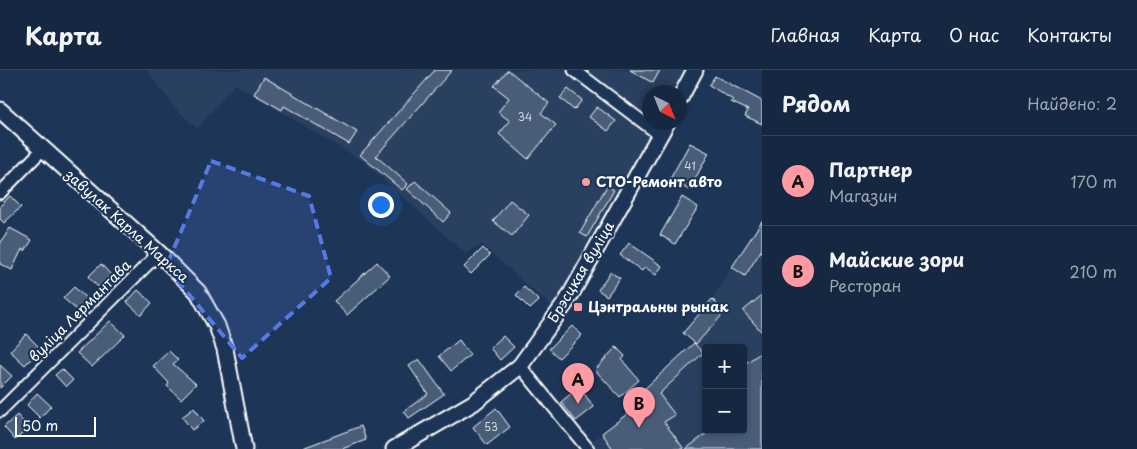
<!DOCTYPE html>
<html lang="ru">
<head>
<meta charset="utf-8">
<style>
  body { margin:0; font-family:"Playpen Sans",sans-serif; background:#1f3048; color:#f1f3f6 }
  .controls { position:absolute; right:15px; bottom:15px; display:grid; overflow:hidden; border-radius:5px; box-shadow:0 2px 8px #0003 }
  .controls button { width:45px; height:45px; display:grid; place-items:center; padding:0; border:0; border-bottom:1px solid #35445a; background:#162841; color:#f1f3f6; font:25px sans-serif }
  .compass { position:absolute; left:642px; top:15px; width:45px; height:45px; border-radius:50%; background:#162841; box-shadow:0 2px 8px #0003; rotate:137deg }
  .scale { position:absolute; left:15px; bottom:12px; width:81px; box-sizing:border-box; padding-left:5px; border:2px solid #fff; border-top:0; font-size:14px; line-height:18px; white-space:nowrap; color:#fff; -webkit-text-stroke:4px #1d3557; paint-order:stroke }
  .you { position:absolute; left:380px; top:134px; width:18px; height:18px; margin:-12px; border:4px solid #fff; border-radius:50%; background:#1a73e8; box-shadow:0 0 0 8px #1a73e833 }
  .badge { display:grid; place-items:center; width:32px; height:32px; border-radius:50%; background:#ff9aa2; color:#111; font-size:16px; font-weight:700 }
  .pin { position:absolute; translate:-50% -41px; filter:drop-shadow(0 1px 2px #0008) }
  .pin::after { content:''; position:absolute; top:26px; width:18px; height:15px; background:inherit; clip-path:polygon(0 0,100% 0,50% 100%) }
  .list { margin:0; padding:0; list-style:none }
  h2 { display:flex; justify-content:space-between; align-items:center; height:65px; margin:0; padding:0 20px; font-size:21px }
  h2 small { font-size:16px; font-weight:400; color:#9ea6b1 }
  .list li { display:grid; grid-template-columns:32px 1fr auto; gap:15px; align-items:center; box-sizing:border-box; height:90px; padding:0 20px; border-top:1px solid #35445a }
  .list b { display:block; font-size:19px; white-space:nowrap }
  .list p { margin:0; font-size:16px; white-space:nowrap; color:#9ea6b1 }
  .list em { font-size:16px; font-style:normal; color:#9ea6b1 }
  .map { position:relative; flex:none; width:762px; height:379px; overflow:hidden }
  header { display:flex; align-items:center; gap:30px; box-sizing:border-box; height:70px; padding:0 25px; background:#162841; border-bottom:1px solid #35445a }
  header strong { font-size:24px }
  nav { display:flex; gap:28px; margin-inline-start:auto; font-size:18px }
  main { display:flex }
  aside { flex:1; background:#162841 }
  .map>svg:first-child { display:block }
</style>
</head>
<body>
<header>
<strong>Карта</strong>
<nav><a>Главная</a><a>Карта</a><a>О нас</a><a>Контакты</a></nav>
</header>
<main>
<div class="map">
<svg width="762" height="379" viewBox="0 0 762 379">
  <rect width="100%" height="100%" fill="#1d3557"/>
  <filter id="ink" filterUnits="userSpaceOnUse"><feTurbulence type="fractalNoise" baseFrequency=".02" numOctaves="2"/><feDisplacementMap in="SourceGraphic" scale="10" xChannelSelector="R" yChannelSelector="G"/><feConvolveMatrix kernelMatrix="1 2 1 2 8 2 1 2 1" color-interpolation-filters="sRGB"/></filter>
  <g filter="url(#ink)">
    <!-- built -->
    <path fill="#2a4161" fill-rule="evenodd" d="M147 0H686L674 22H650V52L659 53 554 239 482 175 465 183 364 92 235 14 197 59 173 36Z
      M762 151V379H582L647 329 641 322 694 273 683 263 712 229ZM706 278H743V360H706Z"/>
    <!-- building -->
    <path fill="#4a5d79" stroke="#fff" d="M435 0H452L376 86 408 114 402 120 360 85Z
      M508 0 549 33 541 43 556 55 528 89 499 64 510 51 498 42 509 28 494 16Z
      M630 0H660L653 13Z
      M715 6 762 31V54L745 46 748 40 731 32 733 30 709 15Z
      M264 7 357 62 349 74 284 36 282 40 254 24Z
      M568 19 582 30 574 40 560 28Z
      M597 37 616 51 608 61 589 47Z
      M690 73 709 83 689 120 670 109Z
      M415 111 451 143 443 152 407 119Z
      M607 116 614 120 587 167 580 163Z
      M10 126 21 137 4 153 0 149V136Z
      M682 127 698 137 675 174 660 165Z
      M510 130 529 145 512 166 493 151Z
      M762 151V179L745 206 732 197Z
      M10 158 32 170 25 181 22 179 12 200 0 194V174Z
      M629 173 662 196 656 205 645 197 642 201 620 185Z
      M483 178 490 185 471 204 464 197Z
      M377 192 390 206 347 245 334 231Z
      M101 194 111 205 98 217 88 207Z
      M610 202 620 208 607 226 598 220Z
      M74 217 89 231 79 242 63 228Z
      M524 217 539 231 530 239 516 225Z
      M138 220 152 233 141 245 127 232Z
      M762 225V262L743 241Z
      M712 229 725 242 696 274 683 263Z
      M110 251 125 265 92 297 77 283Z
      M572 256 582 265 559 288 549 279Z
      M26 264 41 279 25 295 10 281Z
      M503 266 514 277 500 290 490 278Z
      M459 270 470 285 451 301 439 286Z
      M694 273 703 283 659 324 675 345 664 352 684 379H613L602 363 647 329 641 322Z
      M616 277 625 286 622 290 639 310 620 327 595 300Z
      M169 281 178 290 173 294 196 314 181 329 167 316 169 313 153 296Z
      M762 282V379H686L711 360H743V295Z
      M419 289 444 324 409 348 404 341 428 324 409 296Z
      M0 295 12 306 0 318Z
      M62 299 73 310 66 317 55 305Z
      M579 317 594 337 576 351 561 332Z
      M37 323 51 336 40 348 27 335Z
      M194 338 204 351 192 360 182 347Z
      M496 338 510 357 487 375 473 357Z
      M17 345 29 358 15 370 4 357Z
      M361 356 366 370 342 379H300Z"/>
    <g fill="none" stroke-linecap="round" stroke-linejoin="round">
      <!-- street casing -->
      <g stroke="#fff" stroke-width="15">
        <path id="street" d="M574 0 660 65
          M0 123 42 80
          M520 296 588 379
          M0 341 159 183"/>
      </g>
      <!-- secondary casing -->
      <g stroke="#fff" stroke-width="19">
        <path id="secondary" d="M680 28 695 0
          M0 40 159 183 198 222 217 256 225 279 244 379
          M394 379 473 333 520 296 567 231 667 52"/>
      </g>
      <!-- street -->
      <use href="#street" stroke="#1d3557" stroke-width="11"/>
      <!-- secondary -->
      <use href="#secondary" stroke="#1d3557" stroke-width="15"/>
    </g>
  </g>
  <!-- marked area -->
  <path fill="#567ae2" fill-opacity="0.2" stroke="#567ae2" stroke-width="4" stroke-dasharray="10 6" stroke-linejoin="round" d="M211 91 309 126 331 208 242 288 166 197Z"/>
  <!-- markers -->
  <g fill="#ff9aa2" stroke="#1d3557" stroke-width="2">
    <circle cx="586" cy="112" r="5"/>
    <rect x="573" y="232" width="10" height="10" rx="2.5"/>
  </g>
  <g text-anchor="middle" stroke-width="4.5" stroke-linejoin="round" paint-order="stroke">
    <!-- number labels -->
    <g font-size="11" fill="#d2d6de">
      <text x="525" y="51">34</text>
      <text x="690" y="100">41</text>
      <text x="491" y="361">53</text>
    </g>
    <!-- poi labels -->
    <g font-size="14" font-weight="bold" fill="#fff" stroke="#1d3557" text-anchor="start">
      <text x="596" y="117">СТО-Ремонт авто</text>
      <text x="588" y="242">Цэнтральны рынак</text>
    </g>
    <!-- street labels -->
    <g font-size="14" fill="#fff" stroke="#1d3557">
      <text transform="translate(127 156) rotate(42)" y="5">завулак Карла Маркса</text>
      <text transform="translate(581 202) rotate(-59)" y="5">Брэсцкая вуліца</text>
      <text transform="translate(80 241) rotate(-45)" y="5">вуліца Лермантава</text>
    </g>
  </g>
</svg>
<div class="controls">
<button>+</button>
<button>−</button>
</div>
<svg class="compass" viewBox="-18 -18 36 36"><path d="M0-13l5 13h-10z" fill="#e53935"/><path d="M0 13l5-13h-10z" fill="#9ea6b1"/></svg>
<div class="scale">50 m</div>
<div class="you"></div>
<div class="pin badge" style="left:578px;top:334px">A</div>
<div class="pin badge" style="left:639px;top:358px">B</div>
</div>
<aside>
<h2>Рядом<small>Найдено: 2</small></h2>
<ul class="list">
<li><span class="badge">A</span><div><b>Партнер</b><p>Магазин</p></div><em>170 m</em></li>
<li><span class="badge">B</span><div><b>Майские зори</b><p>Ресторан</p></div><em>210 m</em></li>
</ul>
</aside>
</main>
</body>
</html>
